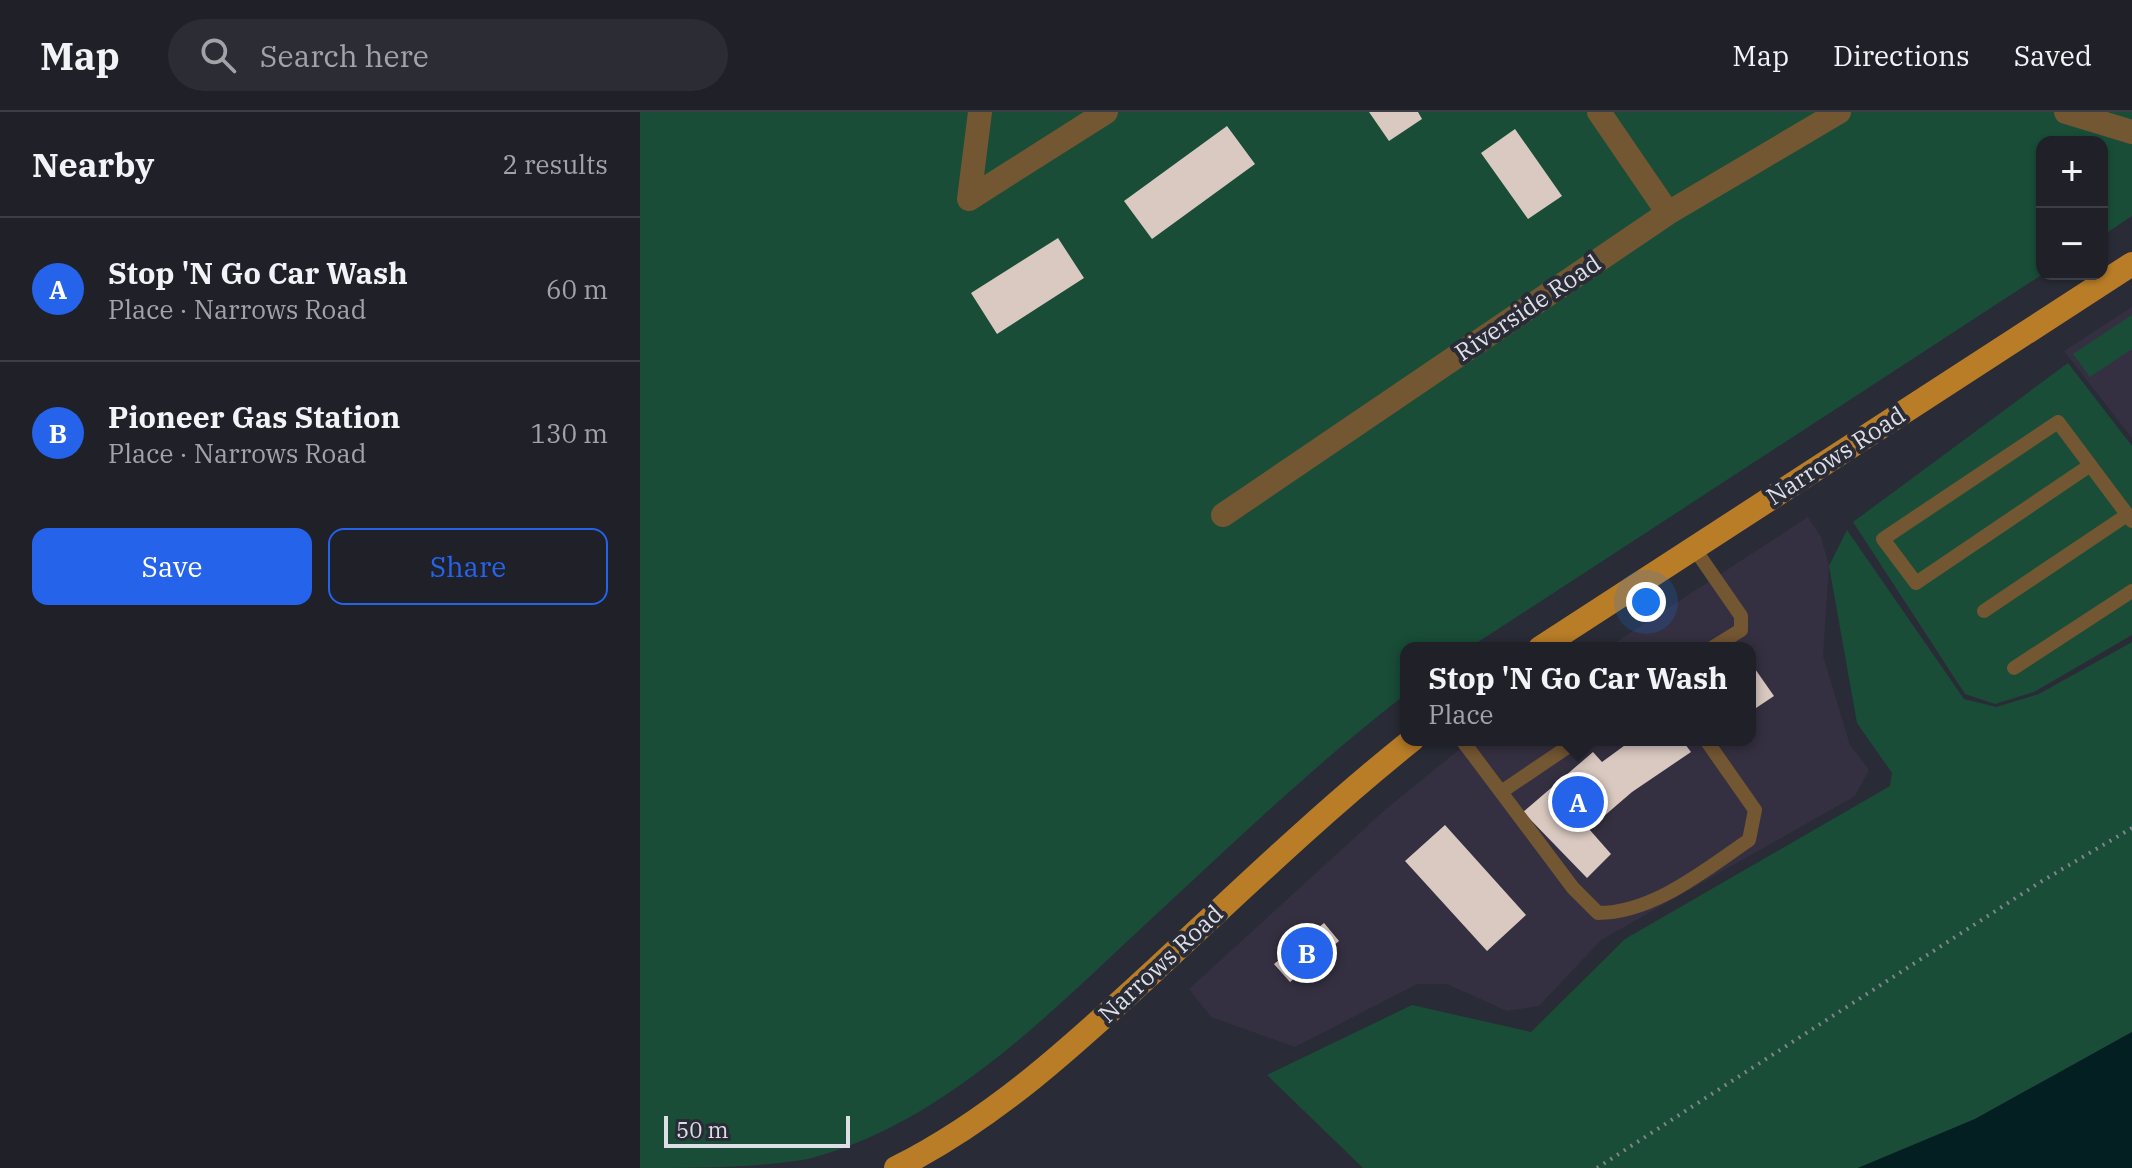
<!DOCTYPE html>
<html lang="en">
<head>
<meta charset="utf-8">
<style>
  body { margin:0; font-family:"IBM Plex Serif",serif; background:#2c2d34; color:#f1f3f6 }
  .controls { position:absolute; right:24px; top:24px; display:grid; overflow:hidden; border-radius:16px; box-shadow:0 2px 6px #0004 }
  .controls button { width:72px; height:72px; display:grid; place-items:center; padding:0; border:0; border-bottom:2px solid #3c3e45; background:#1f2028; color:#f1f3f6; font:40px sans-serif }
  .scale { position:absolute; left:24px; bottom:20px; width:186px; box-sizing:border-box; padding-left:8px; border:4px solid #dedfe6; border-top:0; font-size:22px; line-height:28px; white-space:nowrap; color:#dedfe6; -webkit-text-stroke:6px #292b36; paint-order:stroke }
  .you { position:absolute; left:1006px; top:490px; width:28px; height:28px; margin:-20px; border:6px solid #fff; border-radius:50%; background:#1a73e8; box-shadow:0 0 0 12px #1a73e833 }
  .badge { display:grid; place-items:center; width:52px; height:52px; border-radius:50%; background:#2563eb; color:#fff; font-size:26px; font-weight:700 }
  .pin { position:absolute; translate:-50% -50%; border:4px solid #fff; box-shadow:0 2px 8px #0006 }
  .popup { position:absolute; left:760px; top:530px; width:356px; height:104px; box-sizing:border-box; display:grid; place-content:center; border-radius:16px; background:#1f2028; filter:drop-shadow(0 2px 6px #0005); font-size:26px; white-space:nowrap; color:#a1a3a8 }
  .popup b { font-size:30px; color:#f1f3f6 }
  .popup::after { content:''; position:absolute; left:50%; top:100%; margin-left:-16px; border:16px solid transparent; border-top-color:#1f2028 }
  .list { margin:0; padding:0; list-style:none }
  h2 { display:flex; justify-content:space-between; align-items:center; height:104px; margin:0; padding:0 32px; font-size:34px }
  h2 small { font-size:26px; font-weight:400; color:#a1a3a8 }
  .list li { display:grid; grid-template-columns:52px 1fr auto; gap:24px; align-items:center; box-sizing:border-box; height:144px; padding:0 32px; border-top:2px solid #3c3e45 }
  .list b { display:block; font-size:30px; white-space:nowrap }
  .list p { margin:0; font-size:26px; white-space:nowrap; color:#a1a3a8 }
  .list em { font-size:26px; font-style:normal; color:#a1a3a8 }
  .actions { display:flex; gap:16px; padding:24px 32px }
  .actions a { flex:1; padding:18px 0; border:2px solid #2563eb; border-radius:16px; text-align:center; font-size:28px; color:#2563eb }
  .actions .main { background:#2563eb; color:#fff }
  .icon { flex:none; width:44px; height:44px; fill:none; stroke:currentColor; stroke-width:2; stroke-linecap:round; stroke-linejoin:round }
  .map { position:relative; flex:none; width:1492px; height:1056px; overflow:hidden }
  header { display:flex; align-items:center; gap:48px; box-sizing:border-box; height:112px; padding:0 40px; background:#1f2028; border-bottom:2px solid #3c3e45 }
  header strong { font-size:38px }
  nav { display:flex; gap:44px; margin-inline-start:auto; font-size:28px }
  .search { width:560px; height:72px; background:#2c2d34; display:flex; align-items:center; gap:20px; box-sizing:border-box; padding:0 28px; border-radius:44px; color:#a1a3a8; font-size:30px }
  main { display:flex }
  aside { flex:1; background:#1f2028 }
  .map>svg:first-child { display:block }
</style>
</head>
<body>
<header>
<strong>Map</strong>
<div class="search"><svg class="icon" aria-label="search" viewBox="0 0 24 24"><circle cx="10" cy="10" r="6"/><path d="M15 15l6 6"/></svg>Search here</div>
<nav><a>Map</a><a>Directions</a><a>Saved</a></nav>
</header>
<main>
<aside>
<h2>Nearby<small>2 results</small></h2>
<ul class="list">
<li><span class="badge">A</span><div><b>Stop 'N Go Car Wash</b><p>Place · Narrows Road</p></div><em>60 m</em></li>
<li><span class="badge">B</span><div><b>Pioneer Gas Station</b><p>Place · Narrows Road</p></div><em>130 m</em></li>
</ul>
<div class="actions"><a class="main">Save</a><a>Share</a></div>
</aside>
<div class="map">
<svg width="1492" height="1056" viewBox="0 0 1492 1056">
  <rect width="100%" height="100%" fill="#292b36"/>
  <!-- commercial -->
  <path fill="#353041" d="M1492 195V326L1424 239Z
    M1168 405 1181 425 1189 454 1183 544 1210 633 1229 658 1215 684 961 828 899 894 867 899 807 872H777L655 935 571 905 549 877 746 697 831 628H1110V536H967Z"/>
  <!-- green -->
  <path fill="#194d38" d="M0 0H1492V104L1462 124V30H1402L1403 162 829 536H766V582C670 656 583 741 494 823 400 911 298 1013 168 1047 114 1056 56 1056 0 1056Z
    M1492 203V237L1450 265 1433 242Z
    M1428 251 1492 334V523L1394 580 1355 592 1325 582 1213 410Z
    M1207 418 1324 587 1356 595 1399 582 1492 530V920L1335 1007 1218 1056H723L627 963 772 893 891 920 985 827 1250 674 1252 661 1217 611 1189 454Z"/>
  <!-- water -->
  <path fill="#041f21" d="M1492 920V1056H1218L1335 1007Z"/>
  <!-- building -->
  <path fill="#d9c9c1" d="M729 0H778L782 7 749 29Z
    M587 14 615 52 512 127 484 89Z
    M875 17 922 84 888 107 841 41Z
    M418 126 444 166 357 222 331 181Z
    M1113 554 1134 584 1110 600V557Z
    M992 628H1042L1051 640 992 680 949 717 971 742 947 766 883 700 953 640 962 650Z
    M805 713 886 803 847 839 765 749Z
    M684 811 699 829 650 870 634 852Z"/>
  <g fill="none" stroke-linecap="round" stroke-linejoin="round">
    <!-- path -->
    <path stroke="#82838c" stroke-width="4" stroke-dasharray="2 6" stroke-linecap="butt" d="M957 1056 1402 769 1492 716"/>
    <!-- lane -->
    <path stroke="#735632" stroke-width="14" d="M1449 354 1276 471 1243 427 1418 310 1492 409
      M1054 436 1101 504V518L1072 536
      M1344 499 1487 403
      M1374 556 1492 479
      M822 628 933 776 958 801C1013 801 1065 758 1109 728L1115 698 1066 628
      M861 680 938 628"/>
    <!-- street -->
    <path stroke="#735632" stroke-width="24" d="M959 0 1028 101
      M1426 0 1492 20
      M329 87 466 0
      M329 87 340 0
      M583 403 1028 101 1199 0"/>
    <!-- primary -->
    <path stroke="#b97d28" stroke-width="24" d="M900 536 1492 152
      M256 1056C354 1007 435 932 515 858 599 780 682 700 772 628"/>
  </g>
  <g text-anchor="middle" stroke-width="8" stroke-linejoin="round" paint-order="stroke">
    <!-- street labels -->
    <g font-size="24" fill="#dedfe6" stroke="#292b36">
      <text transform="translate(888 196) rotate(-34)" y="8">Riverside Road</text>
      <text transform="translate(1196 344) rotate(-33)" y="8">Narrows Road</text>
      <text transform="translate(521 852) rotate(-43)" y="8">Narrows Road</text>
    </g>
  </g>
</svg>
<div class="controls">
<button>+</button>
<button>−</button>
</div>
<div class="scale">50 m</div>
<div class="you"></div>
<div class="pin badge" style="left:938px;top:690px">A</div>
<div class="popup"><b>Stop 'N Go Car Wash</b>Place</div>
<div class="pin badge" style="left:667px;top:841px">B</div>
</div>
</main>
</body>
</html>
